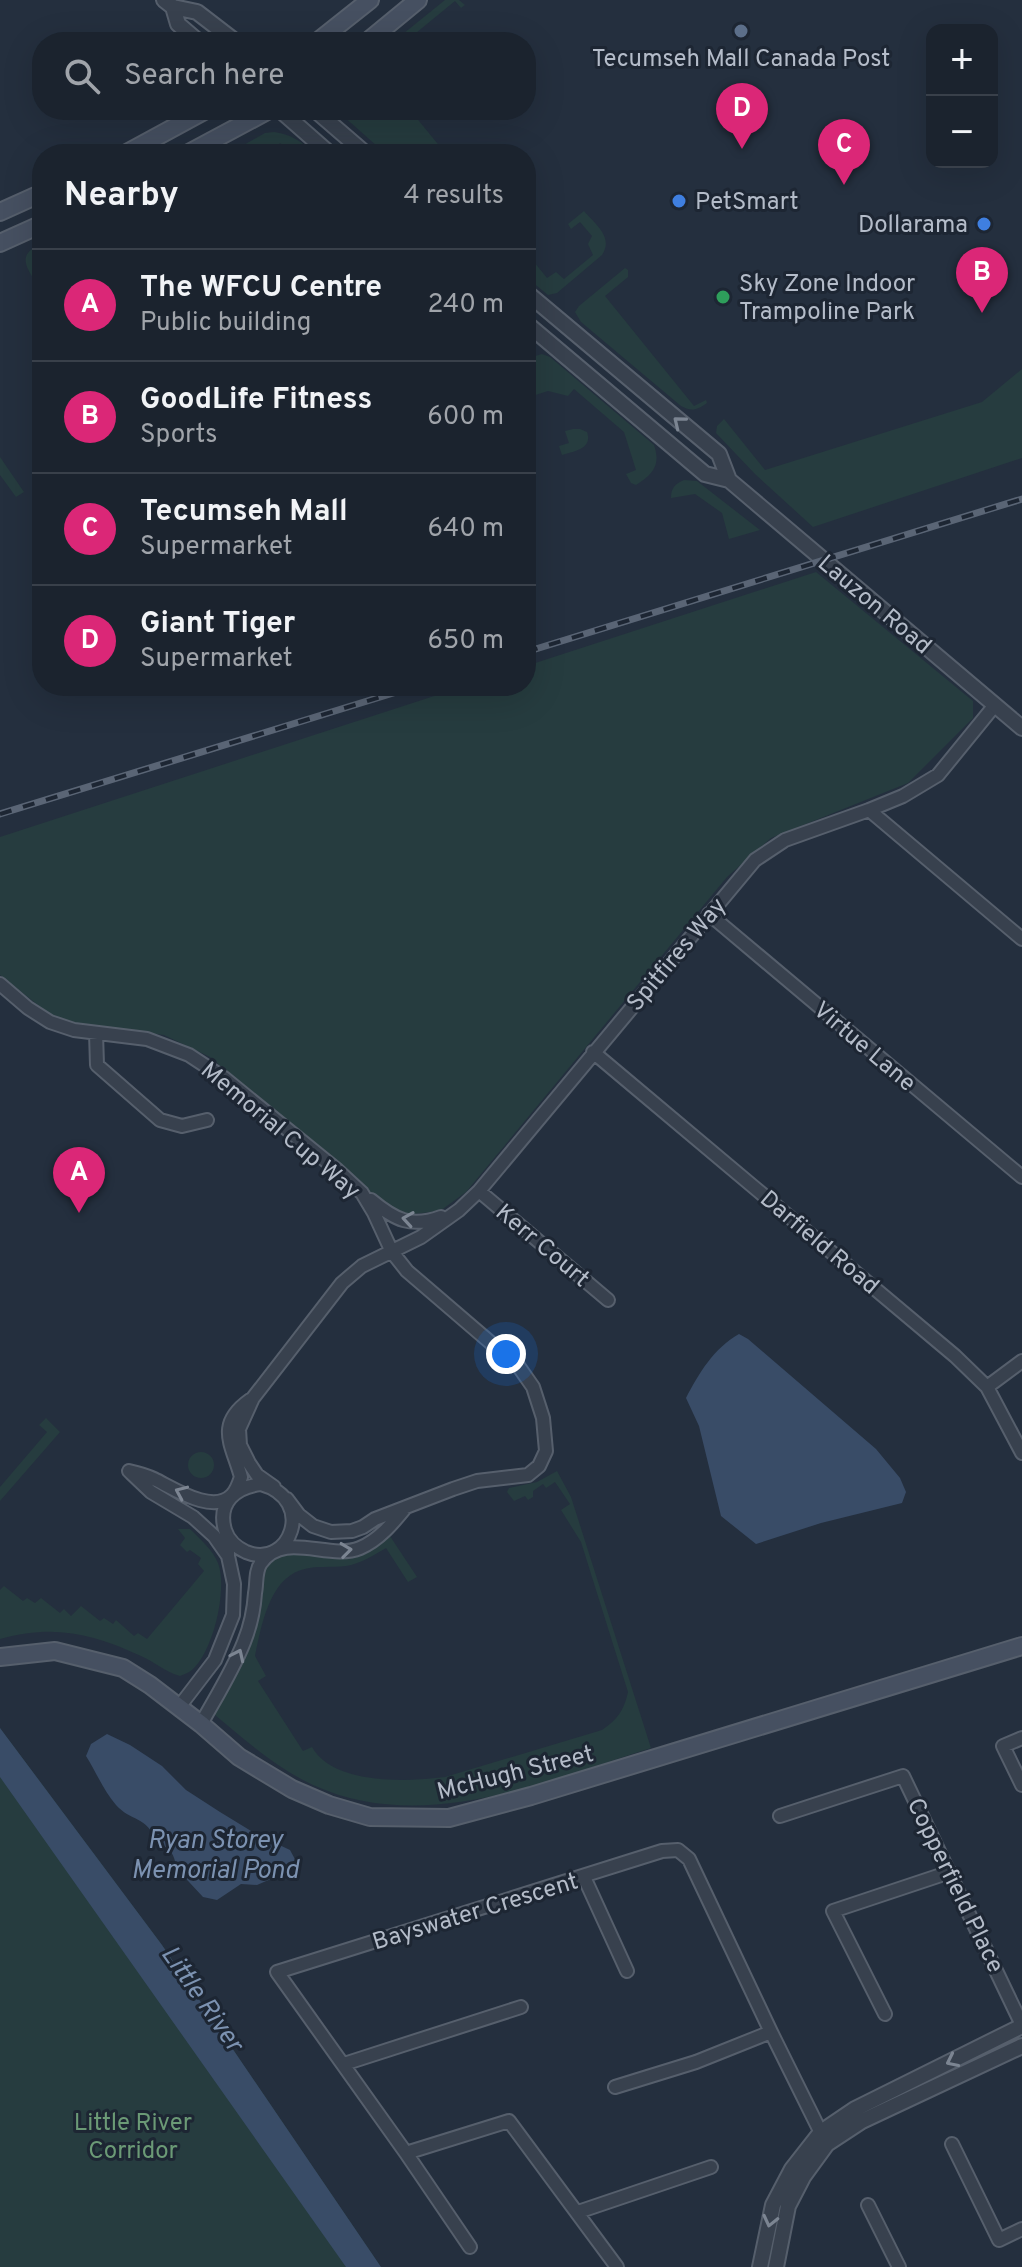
<!DOCTYPE html>
<html lang="en">
<head>
<meta charset="utf-8">
<style>
  body { margin:0; font-family:Overpass,sans-serif; background:#282f3a; color:#f1f3f6 }
  .controls { position:absolute; right:24px; top:24px; display:grid; overflow:hidden; border-radius:16px; box-shadow:0 8px 32px #0002 }
  .controls button { width:72px; height:72px; display:grid; place-items:center; padding:0; border:0; border-bottom:2px solid #39404a; background:#1b232e; color:#f1f3f6; font:40px sans-serif }
  .you { position:absolute; left:506px; top:1354px; width:28px; height:28px; margin:-20px; border:6px solid #fff; border-radius:50%; background:#1a73e8; box-shadow:0 0 0 12px #1a73e833 }
  .badge { display:grid; place-items:center; width:52px; height:52px; border-radius:50%; background:#db2777; color:#fff; font-size:26px; font-weight:700 }
  .pin { position:absolute; translate:-50% -66px; filter:drop-shadow(0 2px 4px #0008) }
  .pin::after { content:''; position:absolute; top:42px; width:28px; height:24px; background:inherit; clip-path:polygon(0 0,100% 0,50% 100%) }
  .list { margin:0; padding:0; list-style:none }
  h2 { display:flex; justify-content:space-between; align-items:center; height:104px; margin:0; padding:0 32px; font-size:34px }
  h2 small { font-size:26px; font-weight:400; color:#a0a4aa }
  .list li { display:grid; grid-template-columns:52px 1fr auto; gap:24px; align-items:center; box-sizing:border-box; height:112px; padding:0 32px; border-top:2px solid #39404a }
  .list b { display:block; font-size:30px; white-space:nowrap }
  .list p { margin:0; font-size:26px; white-space:nowrap; color:#a0a4aa }
  .list em { font-size:26px; font-style:normal; color:#a0a4aa }
  .icon { flex:none; width:44px; height:44px; fill:none; stroke:currentColor; stroke-width:2; stroke-linecap:round; stroke-linejoin:round }
  .map { position:relative; flex:none; width:1022px; height:2267px; overflow:hidden }
  .search { position:absolute; background:#1b232e; box-shadow:0 8px 32px #0002; left:32px; top:32px; width:504px; height:88px; display:flex; align-items:center; gap:20px; box-sizing:border-box; padding:0 28px; border-radius:32px; color:#a0a4aa; font-size:30px }
  .panel { position:absolute; background:#1b232e; box-shadow:0 8px 32px #0002; left:32px; top:144px; width:504px; height:552px; border-radius:32px }
  .map>svg:first-child { display:block }
</style>
</head>
<body>
<div class="map">
<svg width="1022" height="2267" viewBox="0 0 1022 2267">
  <rect width="100%" height="100%" fill="#242f3e"/>
  <!-- green -->
  <path fill="#263c3f" d="M445 0H459L465 5 461 8 455 1 405 42H393Z
    M339 110H410L446 154H386L342 115Z
    M274 132C293 135 302 142 315 154H293L280 143 269 154 258 146 242 154H228L265 133Z
    M584 211C595 224 614 237 602 255L557 293 548 295 526 277V252L547 278 556 272 564 279 593 255 588 244 592 236 580 222 571 229 568 224Z
    M42 244V251L35 254 41 266 36 277 33 278C22 261 22 252 42 244Z
    M625 268 628 270V277L605 296 694 406 706 400 707 403C697 410 692 412 681 406L581 322 575 312 579 306Z
    M542 354 550 357 654 445C661 465 653 474 636 485L631 483 626 474 636 470 624 432 574 389 568 396 548 391 526 398V363L535 356Z
    M1022 369V458L813 527 755 474 716 433 717 426 724 419 765 470 982 402Z
    M573 429H580L587 432C593 449 574 451 562 455L559 446 569 443 565 431Z
    M0 457 24 492 16 497 0 475Z
    M684 480 697 481 760 530 729 539 722 513 695 494 671 498C671 488 675 484 684 480Z
    M816 572 973 701V718L908 783 771 838 727 877 466 1192 440 1211 404 1215 386 1206 210 1057 164 1035 74 1024 48 1013 0 975V837L465 686H526V666Z
    M46 1418 60 1432 0 1501V1487L47 1432 39 1425Z
    M188 1465a13 13 0 1 1 26 0a13 13 0 1 1-26 0Z
    M557 1471 571 1497 651 1748C544 1782 423 1835 313 1785 274 1767 242 1737 209 1710L245 1640 257 1574 272 1553 358 1549 386 1530 417 1577 408 1582 386 1548C374 1555 360 1564 346 1566 331 1568 316 1565 301 1570 269 1580 261 1627 255 1656L266 1676 258 1681 303 1751 312 1747C333 1785 408 1782 445 1777L602 1730C618 1719 624 1710 628 1692L581 1542 561 1510 570 1504 555 1482 546 1488 543 1484 533 1491V1497L528 1500 525 1496 514 1501 507 1492 509 1488 537 1482Z
    M178 1529H190C201 1540 212 1549 218 1563 228 1589 213 1652 192 1670 188 1673 184 1674 180 1676 165 1672 155 1662 141 1656 92 1633 53 1624 0 1639V1590L4 1586 23 1601 27 1598 35 1603 41 1598 60 1613 64 1609 71 1616 81 1606 100 1621 104 1618 113 1624 116 1620 134 1636 138 1633 147 1639 204 1571 198 1564 201 1558 190 1550 187 1552 180 1545 185 1538Z
    M0 1728 162 1945 381 2267H0Z"/>
  <!-- water -->
  <path fill="#394c67" d="M739 1334 748 1339 876 1449 900 1478 906 1492 902 1503 821 1523 756 1544 721 1516 699 1426 686 1398C699 1373 714 1348 739 1334Z
    M0 1728 162 1945 381 2267H346L0 1777Z
    M107 1734 130 1745 162 1766 186 1790 220 1812 256 1834 290 1850 297 1863 294 1869 257 1885 241 1884 217 1900 203 1897 176 1868C175 1854 170 1848 157 1842 147 1816 130 1821 116 1805 104 1791 96 1772 86 1756L91 1744Z"/>
  <g fill="none" stroke-linecap="round" stroke-linejoin="round">
    <!-- minor casing -->
    <g stroke="#565f6c" stroke-width="16">
      <path id="minor" d="M869 810 1022 939
        M709 914 1022 1177
        M0 984 28 1008 50 1022 74 1030 147 1039 189 1055 224 1078 336 1169 362 1193 374 1213 392 1252 407 1271 519 1367 533 1387 543 1418 546 1451 539 1466 528 1475 477 1481 453 1489 375 1519 363 1527 352 1531 331 1532 313 1526 299 1515 287 1499
        M96 1033 97 1065 160 1120 182 1126 207 1120
        M593 1052 955 1356 987 1387 1022 1453
        M479 1191 608 1300
        M371 1200C395 1220 411 1228 441 1217
        M987 1387 1022 1361
        M129 1471C138 1473 146 1475 154 1479 173 1488 213 1515 232 1495 236 1491 239 1483 241 1477 232 1444 215 1425 250 1400
        M131 1473 151 1492 193 1517 214 1536 228 1556
        M261 1484C317 1500 290 1570 246 1552 237 1548 228 1540 225 1530 217 1502 236 1487 261 1484Z
        M274 1487 257 1475 249 1463 240 1445 239 1429 253 1398 342 1283 362 1266 421 1237 459 1210 479 1191 755 860 785 840 869 810 903 796 938 775 995 705
        M179 1707 215 1660 233 1615 234 1584 228 1556V1537
        M201 1724C216 1697 233 1670 244 1642 250 1627 254 1609 255 1593 257 1584 255 1571 261 1563 284 1530 329 1561 360 1548 379 1540 393 1523 406 1507
        M1022 1738 1003 1746 1022 1785
        M780 1816 903 1776 1022 2025
        M584 1877 627 1971
        M885 2014 833 1911 950 1872
        M344 2064 521 2007
        M615 2087 696 2062 771 2032
        M952 2144 999 2240 1022 2229
        M406 2153 509 2121 617 2267
        M868 2205 899 2267
        M578 2212 711 2167
        M470 2247 406 2153 277 1972 662 1851 678 1850 689 1859 771 2032 825 2141"/>
    </g>
    <!-- tertiary casing -->
    <g stroke="#565f6c" stroke-width="18">
      <path id="tertiary" d="M164 0 173 7 197 12 236 42
        M173 7 178 24 199 42
        M280 110 330 154
        M315 110 366 154
        M526 292 719 454 729 480 1022 728
        M526 323 705 474 729 480
        M760 2267 773 2205 792 2169 821 2132 855 2109 1022 2026
        M776 2267 788 2206 803 2177 827 2144 862 2121 1022 2046"/>
    </g>
    <!-- secondary casing -->
    <g stroke="#565f6c" stroke-width="20">
      <path id="secondary" d="M317 42 370 0
        M367 42 418 0
        M125 154 206 110
        M187 154 269 110
        M0 212 42 193
        M0 243 42 224
        M0 1657 55 1651 123 1668 150 1685 201 1724 239 1757 292 1789 329 1805 370 1817 449 1818 531 1796 1022 1646"/>
    </g>
    <!-- minor -->
    <use href="#minor" stroke="#38414e" stroke-width="12"/>
    <!-- tertiary -->
    <use href="#tertiary" stroke="#38414e" stroke-width="14"/>
    <!-- secondary -->
    <use href="#secondary" stroke="#465061" stroke-width="16"/>
    <!-- rail casing -->
    <g stroke="#5a6575" stroke-width="7">
      <path id="rail" d="M526 652 1022 499
        M0 814 416 686"/>
    </g>
    <!-- rail -->
    <use href="#rail" stroke="#1d2633" stroke-width="4" stroke-dasharray="12" stroke-linecap="butt"/>
  </g>
  <!-- one-way arrows -->
  <defs><path id="oneway-chevron" d="M-2-3.5L2.5 0L-2 3.5" fill="none" stroke-width="1.6" stroke-linecap="round" stroke-linejoin="round" transform="scale(2)"/></defs>
  <g stroke="#7c8592">
    <use href="#oneway-chevron" transform="translate(679 422) rotate(-141)"/>
    <use href="#oneway-chevron" transform="translate(408 1219) rotate(-171)"/>
    <use href="#oneway-chevron" transform="translate(181 1492) rotate(-156)"/>
    <use href="#oneway-chevron" transform="translate(346 1550) rotate(-7)"/>
    <use href="#oneway-chevron" transform="translate(238 1655) rotate(-65)"/>
    <use href="#oneway-chevron" transform="translate(952 2061) rotate(154)"/>
    <use href="#oneway-chevron" transform="translate(770 2221) rotate(103)"/>
  </g>
  <!-- markers -->
  <circle fill="#5c6f8a" stroke="#1d2633" stroke-width="3" cx="741" cy="31" r="8"/>
  <g fill="#3f7fe0" stroke="#1d2633" stroke-width="3">
    <circle cx="679" cy="201" r="8"/>
    <circle cx="984" cy="224" r="8"/>
  </g>
  <circle fill="#2e9e5b" stroke="#1d2633" stroke-width="3" cx="723" cy="297" r="8"/>
  <g text-anchor="middle" stroke-width="6" stroke-linejoin="round" paint-order="stroke">
    <!-- poi labels -->
    <g font-size="24" fill="#b4bcc9" stroke="#1d2633" text-anchor="start">
      <text x="741" y="66" text-anchor="middle">Tecumseh Mall Canada Post</text>
      <text x="695" y="209">PetSmart</text>
      <text x="968" y="232" text-anchor="end">Dollarama</text>
      <text x="739" y="291">Sky Zone Indoor<tspan x="739" dy="28">Trampoline Park</tspan></text>
    </g>
    <!-- street labels -->
    <g font-size="24" fill="#b4bcc9" stroke="#1d2633">
      <text transform="translate(875 604) rotate(40)" y="8">Lauzon Road</text>
      <text transform="translate(676 954) rotate(-50)" y="8">Spitfires Way</text>
      <text transform="translate(865 1046) rotate(40)" y="8">Virtue Lane</text>
      <text transform="translate(281 1130) rotate(40)" y="8">Memorial Cup Way</text>
      <text transform="translate(820 1242) rotate(40)" y="8">Darfield Road</text>
      <text transform="translate(543 1245) rotate(40)" y="8">Kerr Court</text>
      <text transform="translate(515 1772) rotate(-14)" y="8">McHugh Street</text>
      <text transform="translate(956 1885) rotate(64)" y="8">Copperfield Place</text>
      <text transform="translate(475 1911) rotate(-17)" y="8">Bayswater Crescent</text>
    </g>
    <!-- park labels -->
    <g font-size="24" fill="#6b9a76" stroke="#1d2633">
      <text x="133" y="2130">Little River<tspan x="133" dy="28">Corridor</tspan></text>
    </g>
    <!-- water labels -->
    <g font-size="26" font-style="italic" fill="#7c92b1" stroke="#1d2633">
      <text x="215" y="1848">Ryan Storey<tspan x="215" dy="30">Memorial Pond</tspan></text>
      <text transform="translate(203 1998) rotate(55)" y="9">Little River</text>
    </g>
  </g>
</svg>
<div class="controls">
<button>+</button>
<button>−</button>
</div>
<div class="you"></div>
<div class="pin badge" style="left:79px;top:1213px">A</div>
<div class="pin badge" style="left:982px;top:313px">B</div>
<div class="pin badge" style="left:844px;top:185px">C</div>
<div class="pin badge" style="left:742px;top:149px">D</div>
<div class="search"><svg class="icon" aria-label="search" viewBox="0 0 24 24"><circle cx="10" cy="10" r="6"/><path d="M15 15l6 6"/></svg>Search here</div>
<section class="panel">
<h2>Nearby<small>4 results</small></h2>
<ul class="list">
<li><span class="badge">A</span><div><b>The WFCU Centre</b><p>Public building</p></div><em>240 m</em></li>
<li><span class="badge">B</span><div><b>GoodLife Fitness</b><p>Sports</p></div><em>600 m</em></li>
<li><span class="badge">C</span><div><b>Tecumseh Mall</b><p>Supermarket</p></div><em>640 m</em></li>
<li><span class="badge">D</span><div><b>Giant Tiger</b><p>Supermarket</p></div><em>650 m</em></li>
</ul>
</section>
</div>
</body>
</html>
